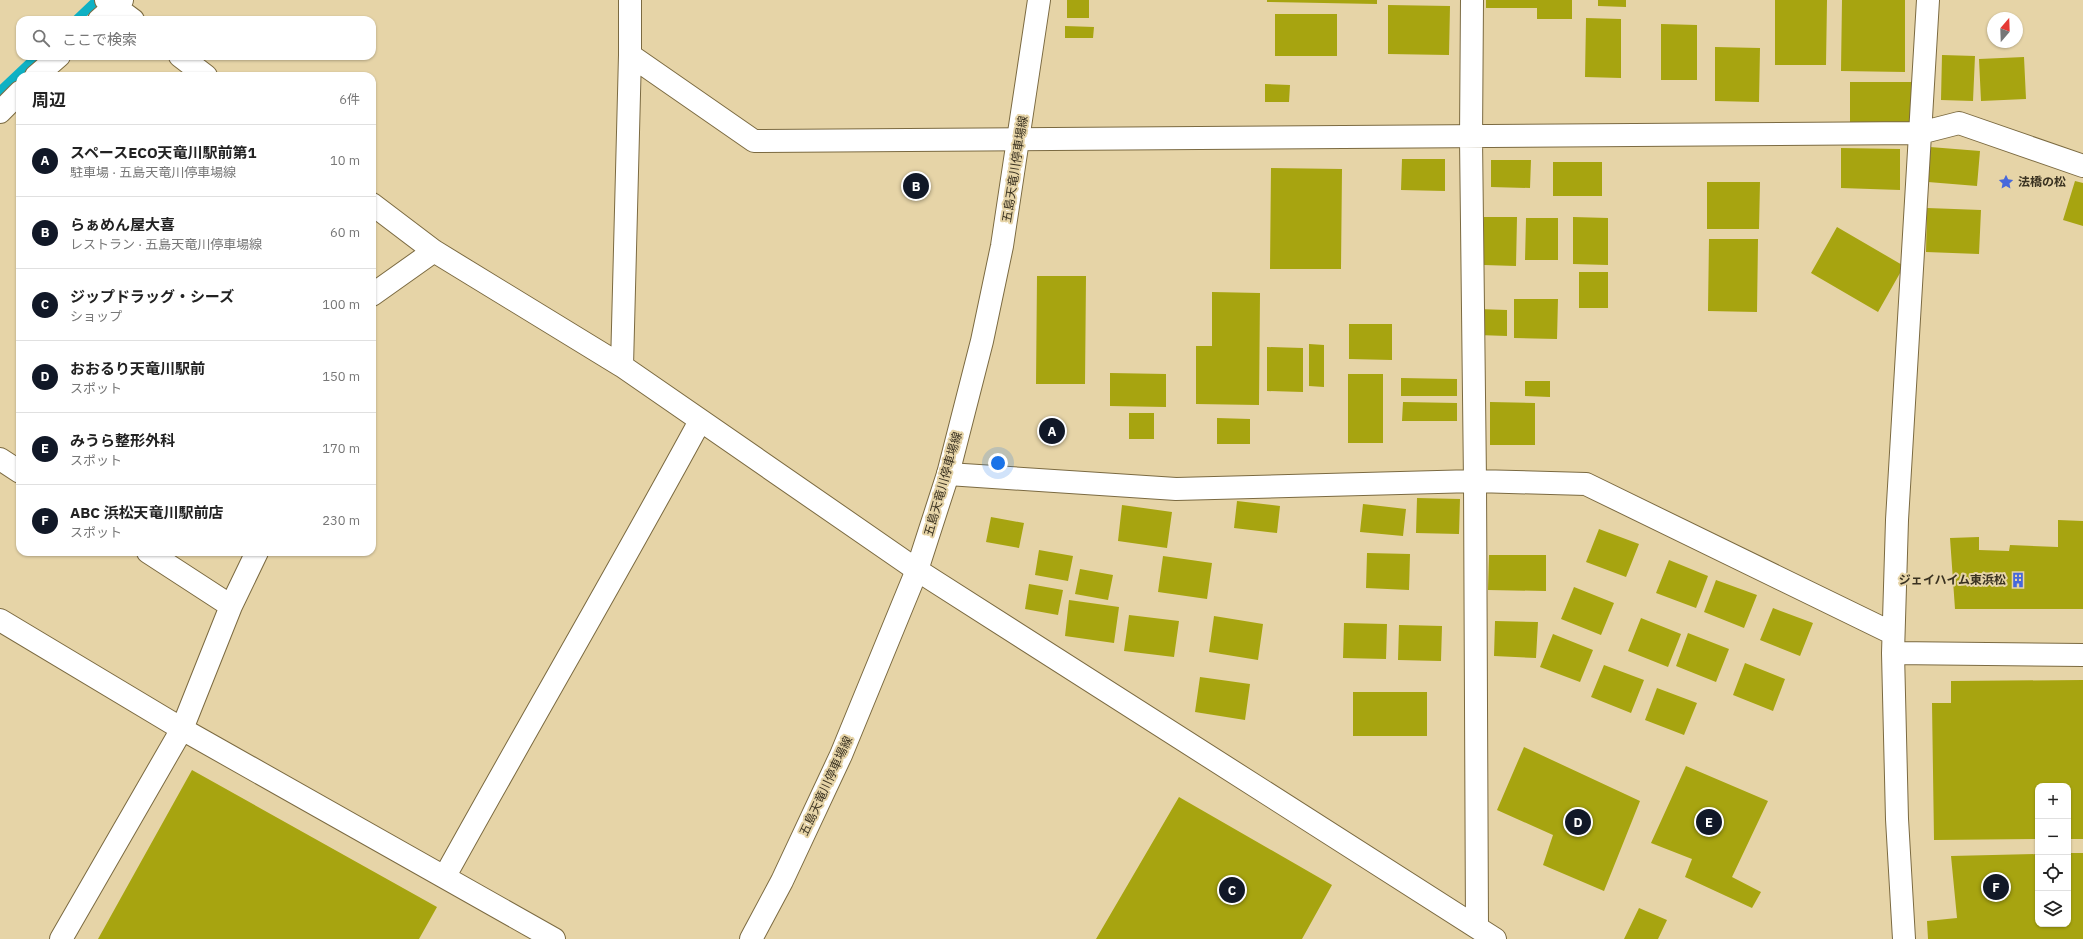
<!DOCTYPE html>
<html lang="ja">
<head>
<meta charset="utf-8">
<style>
  body { margin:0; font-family:"IBM Plex Sans","Noto Sans JP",sans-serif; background:#f2f2f2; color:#222 }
  .controls { position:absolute; right:12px; bottom:12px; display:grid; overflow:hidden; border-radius:8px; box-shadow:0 1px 3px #0004 }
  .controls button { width:36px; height:36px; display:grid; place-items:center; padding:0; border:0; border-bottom:1px solid #e0e0e0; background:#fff; color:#222; font:20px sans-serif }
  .compass { position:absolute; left:1987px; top:12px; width:36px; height:36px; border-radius:50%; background:#fff; box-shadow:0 1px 3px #0004; rotate:19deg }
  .you { position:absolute; left:998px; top:463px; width:14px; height:14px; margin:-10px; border:3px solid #fff; border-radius:50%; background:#1a73e8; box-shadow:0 0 0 6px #1a73e833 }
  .badge { display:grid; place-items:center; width:26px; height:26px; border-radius:50%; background:#111827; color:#fff; font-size:13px; font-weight:700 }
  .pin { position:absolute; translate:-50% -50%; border:2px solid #fff; box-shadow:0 1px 4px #0006 }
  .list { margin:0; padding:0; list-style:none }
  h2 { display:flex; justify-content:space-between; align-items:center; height:52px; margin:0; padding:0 16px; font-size:17px }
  h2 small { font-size:13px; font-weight:400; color:#767676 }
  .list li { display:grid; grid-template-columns:26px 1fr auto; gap:12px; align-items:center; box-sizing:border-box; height:72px; padding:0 16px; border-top:1px solid #e0e0e0 }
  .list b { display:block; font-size:15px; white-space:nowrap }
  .list p { margin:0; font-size:13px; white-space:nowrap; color:#767676 }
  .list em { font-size:13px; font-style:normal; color:#767676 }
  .icon { flex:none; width:22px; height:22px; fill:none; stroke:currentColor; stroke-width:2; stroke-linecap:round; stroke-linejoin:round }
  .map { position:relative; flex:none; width:2083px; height:939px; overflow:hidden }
  .search { position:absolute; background:#fff; box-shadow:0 1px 3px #0004; left:16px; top:16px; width:360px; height:44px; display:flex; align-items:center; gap:10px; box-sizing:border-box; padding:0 14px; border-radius:12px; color:#767676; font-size:15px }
  .panel { position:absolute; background:#fff; box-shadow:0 1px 3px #0004; left:16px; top:72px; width:360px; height:484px; border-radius:12px }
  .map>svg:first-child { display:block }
</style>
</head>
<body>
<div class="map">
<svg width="2083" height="939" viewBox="0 0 2083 939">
  <rect width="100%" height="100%" fill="#e6d4a7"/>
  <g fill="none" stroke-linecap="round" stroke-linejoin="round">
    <!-- stream -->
    <path stroke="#0fb1c4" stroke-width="9" d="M76 20 97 0
      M0 91 37 56"/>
  </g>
  <!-- building -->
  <path fill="#a7a410" d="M1067 0H1089V18H1067Z
    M1267 0H1377V4L1267 2Z
    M1486 0H1572V19H1537V8H1486Z
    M1598 0H1626V7L1598 6Z
    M1775 0H1827L1826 65H1775Z
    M1842 0H1905V72L1841 71Z
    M1388 5 1450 6 1449 55 1388 54Z
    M1275 14H1337V56H1275Z
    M1586 18 1621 19V78L1585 77Z
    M1661 24 1697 25V80H1661Z
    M1065 26 1094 27 1093 38H1065Z
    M1715 47 1760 48 1759 102 1715 101Z
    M1942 55 1975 56 1973 101 1941 100Z
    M2024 57 2026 99 1981 101 1979 59Z
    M1850 82H1912V123H1850Z
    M1265 84 1290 85 1289 102H1265Z
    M1930 147 1980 151 1977 186 1928 182Z
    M1841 148 1900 149V190L1841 188Z
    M1402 159H1445V191L1401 190Z
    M1491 160H1531L1530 188 1491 187Z
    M1553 162H1602V196H1553Z
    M1271 168 1342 169 1341 269H1270Z
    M2075 181 2083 183V226L2063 220Z
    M1707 182H1760L1759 229H1707Z
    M1927 208 1981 210 1979 254 1926 252Z
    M1484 217H1517L1516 266 1484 265Z
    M1573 217 1608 218V265L1573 264Z
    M1526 218H1558V260H1525Z
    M1837 227 1904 266 1878 312 1811 273Z
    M1709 239H1758L1757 312 1708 311Z
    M1579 272H1608V308H1579Z
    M1037 276H1086L1085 384H1036Z
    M1212 292 1260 293 1259 405 1196 404V346H1212Z
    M1514 299H1558L1557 339 1514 338Z
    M1478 309 1507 310V336L1478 335Z
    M1349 324H1392V360L1349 359Z
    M1309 344 1324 345V387L1309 386Z
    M1267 347 1303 348V392L1267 391Z
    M1110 373 1166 374V407L1110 406Z
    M1348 374H1383V443H1348Z
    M1401 378 1457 379V396H1401Z
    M1525 381H1550V397L1525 396Z
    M1403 402 1457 403V421H1402Z
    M1490 402 1535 403V445H1490Z
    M1129 413H1154V439H1129Z
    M1217 418 1250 419V444H1217Z
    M1417 498 1460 499 1459 534 1416 533Z
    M1237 501 1280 506 1277 533 1234 528Z
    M1363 504 1406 509 1403 536 1360 532Z
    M1122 505 1172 512 1167 548 1118 541Z
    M991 517 1024 523 1019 548 986 542Z
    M2058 520 2083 521V609H1955L1950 538 1979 537V550L2009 551 2010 545 2058 547Z
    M1599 529 1639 544 1626 577 1586 562Z
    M1039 550 1073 556 1068 581 1035 575Z
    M1367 553 1410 554 1409 590 1366 588Z
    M1489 555H1546V591L1488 590Z
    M1163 556 1212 563 1207 599 1158 592Z
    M1669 560 1708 576 1696 608 1656 593Z
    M1080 569 1113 575 1108 600 1075 594Z
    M1716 580 1757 595 1744 628 1704 612Z
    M1029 584 1063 590 1058 615 1025 609Z
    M1574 587 1614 603 1601 635 1561 619Z
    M1069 600 1119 607 1114 643 1065 636Z
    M1773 608 1813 623 1800 656 1760 640Z
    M1129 615 1179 621 1174 657 1124 651Z
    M1214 616 1263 624 1258 660 1209 652Z
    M1641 618 1681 634 1668 667 1628 651Z
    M1495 621 1538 622 1536 658 1494 656Z
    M1344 623 1387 624 1386 659 1343 658Z
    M1399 625 1442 626 1441 661 1398 660Z
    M1688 633 1729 649 1716 682 1676 666Z
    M1553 634 1593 650 1580 682 1540 667Z
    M1745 663 1785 679 1773 711 1733 695Z
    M1604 665 1644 680 1631 713 1591 697Z
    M1200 677 1250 684 1245 720 1195 712Z
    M2083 680V839H2068V786H2038V839L1934 840 1932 703H1951V681Z
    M1657 688 1697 703 1684 735 1645 720Z
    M1353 692H1427V736H1353Z
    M1524 747 1640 801 1604 891 1543 865 1553 835 1497 810Z
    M1686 766 1768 801 1732 877 1761 892 1752 908 1685 877 1692 859 1651 843Z
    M192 770 437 907 419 939H98Z
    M1179 797 1332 885 1302 939H1096Z
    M2068 853H2083V939H1928L1927 921 1957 918 1951 856 2038 854V924H2068Z
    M1639 908 1667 920 1658 939H1624Z"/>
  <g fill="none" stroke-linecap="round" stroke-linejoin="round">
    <!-- street casing -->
    <g stroke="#7b6a41" stroke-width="24">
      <path id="street" d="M106 0 133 20
        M630 0V55L754 141 1920 133 1959 123 2083 166
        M1472 0 1471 138 1475 481 1477 927
        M99 20 122 0
        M180 56 206 76
        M36 76 59 56
        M0 112 20 92
        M372 204 434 251 622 366 917 570 1495 939
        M372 295 434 251
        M622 366 630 55
        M0 459 20 472
        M948 474 1176 489 1475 481 1586 484 1892 633
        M231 606 257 552
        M0 620 182 729 231 606 148 552
        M1893 653 1897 520 1928 0
        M445 876C529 724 617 574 700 421
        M61 939 182 729 554 939
        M1904 939 1897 819 1893 653 2083 655"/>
    </g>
    <!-- secondary casing -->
    <g stroke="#7b6a41" stroke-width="24">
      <path id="secondary" d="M751 939 782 881 841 755 917 570 948 474 982 341 1002 246 1039 0"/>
    </g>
    <!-- street -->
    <use href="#street" stroke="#fff" stroke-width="22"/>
    <!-- secondary -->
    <use href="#secondary" stroke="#fff" stroke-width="22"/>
  </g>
  <!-- icons -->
  <defs>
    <g id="sight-bare" transform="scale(1.2)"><path d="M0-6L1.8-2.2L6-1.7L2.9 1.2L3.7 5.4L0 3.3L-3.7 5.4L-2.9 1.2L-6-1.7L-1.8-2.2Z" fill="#4768db" stroke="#e6d4a7" stroke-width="2.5" paint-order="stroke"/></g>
    <g id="building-bare" transform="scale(1.2)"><path d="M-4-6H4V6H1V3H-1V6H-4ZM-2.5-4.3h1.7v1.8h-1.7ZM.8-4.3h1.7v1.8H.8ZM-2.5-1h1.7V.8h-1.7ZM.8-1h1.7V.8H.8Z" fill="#4768db" stroke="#e6d4a7" stroke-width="2.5" paint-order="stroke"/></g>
  </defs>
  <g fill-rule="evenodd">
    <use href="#sight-bare" x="2006" y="182"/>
    <use href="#building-bare" x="2018" y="580"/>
  </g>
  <g text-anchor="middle" stroke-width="4" stroke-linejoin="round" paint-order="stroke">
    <!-- street labels -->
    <g font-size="12" fill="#3a3221" stroke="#e6d4a7">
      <text transform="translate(1015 169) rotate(-81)" y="4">五島天竜川停車場線</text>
      <text transform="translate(943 484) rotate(-74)" y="4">五島天竜川停車場線</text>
      <text transform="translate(826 786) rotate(-65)" y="4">五島天竜川停車場線</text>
    </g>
    <!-- poi labels -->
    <g font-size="12" font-weight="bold" fill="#3a3221" stroke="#e6d4a7" text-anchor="start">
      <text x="2018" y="186">法橋の松</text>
      <text x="2006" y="584" text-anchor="end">ジェイハイム東浜松</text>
    </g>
  </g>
</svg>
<div class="controls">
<button>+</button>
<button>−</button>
<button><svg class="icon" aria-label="locate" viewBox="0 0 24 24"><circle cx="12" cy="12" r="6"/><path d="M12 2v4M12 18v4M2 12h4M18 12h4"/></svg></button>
<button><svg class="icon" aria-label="layers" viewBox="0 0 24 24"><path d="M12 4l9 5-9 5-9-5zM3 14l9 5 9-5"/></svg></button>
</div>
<svg class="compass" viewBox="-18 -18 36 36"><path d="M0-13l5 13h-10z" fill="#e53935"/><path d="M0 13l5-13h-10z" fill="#767676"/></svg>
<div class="you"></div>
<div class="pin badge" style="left:1052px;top:431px">A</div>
<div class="pin badge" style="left:916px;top:186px">B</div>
<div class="pin badge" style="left:1232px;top:890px">C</div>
<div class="pin badge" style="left:1578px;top:822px">D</div>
<div class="pin badge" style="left:1709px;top:822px">E</div>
<div class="pin badge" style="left:1996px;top:887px">F</div>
<div class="search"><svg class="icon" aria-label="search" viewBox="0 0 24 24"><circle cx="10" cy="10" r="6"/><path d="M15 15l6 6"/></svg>ここで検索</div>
<section class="panel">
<h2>周辺<small>6件</small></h2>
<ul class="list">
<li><span class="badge">A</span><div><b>スペースECO天竜川駅前第1</b><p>駐車場 · 五島天竜川停車場線</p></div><em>10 m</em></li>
<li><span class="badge">B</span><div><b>らぁめん屋大喜</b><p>レストラン · 五島天竜川停車場線</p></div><em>60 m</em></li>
<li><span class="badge">C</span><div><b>ジップドラッグ・シーズ</b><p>ショップ</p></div><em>100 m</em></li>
<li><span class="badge">D</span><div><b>おおるり天竜川駅前</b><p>スポット</p></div><em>150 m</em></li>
<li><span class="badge">E</span><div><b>みうら整形外科</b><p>スポット</p></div><em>170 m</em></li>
<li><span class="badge">F</span><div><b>ABC 浜松天竜川駅前店</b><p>スポット</p></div><em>230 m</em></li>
</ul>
</section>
</div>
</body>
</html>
